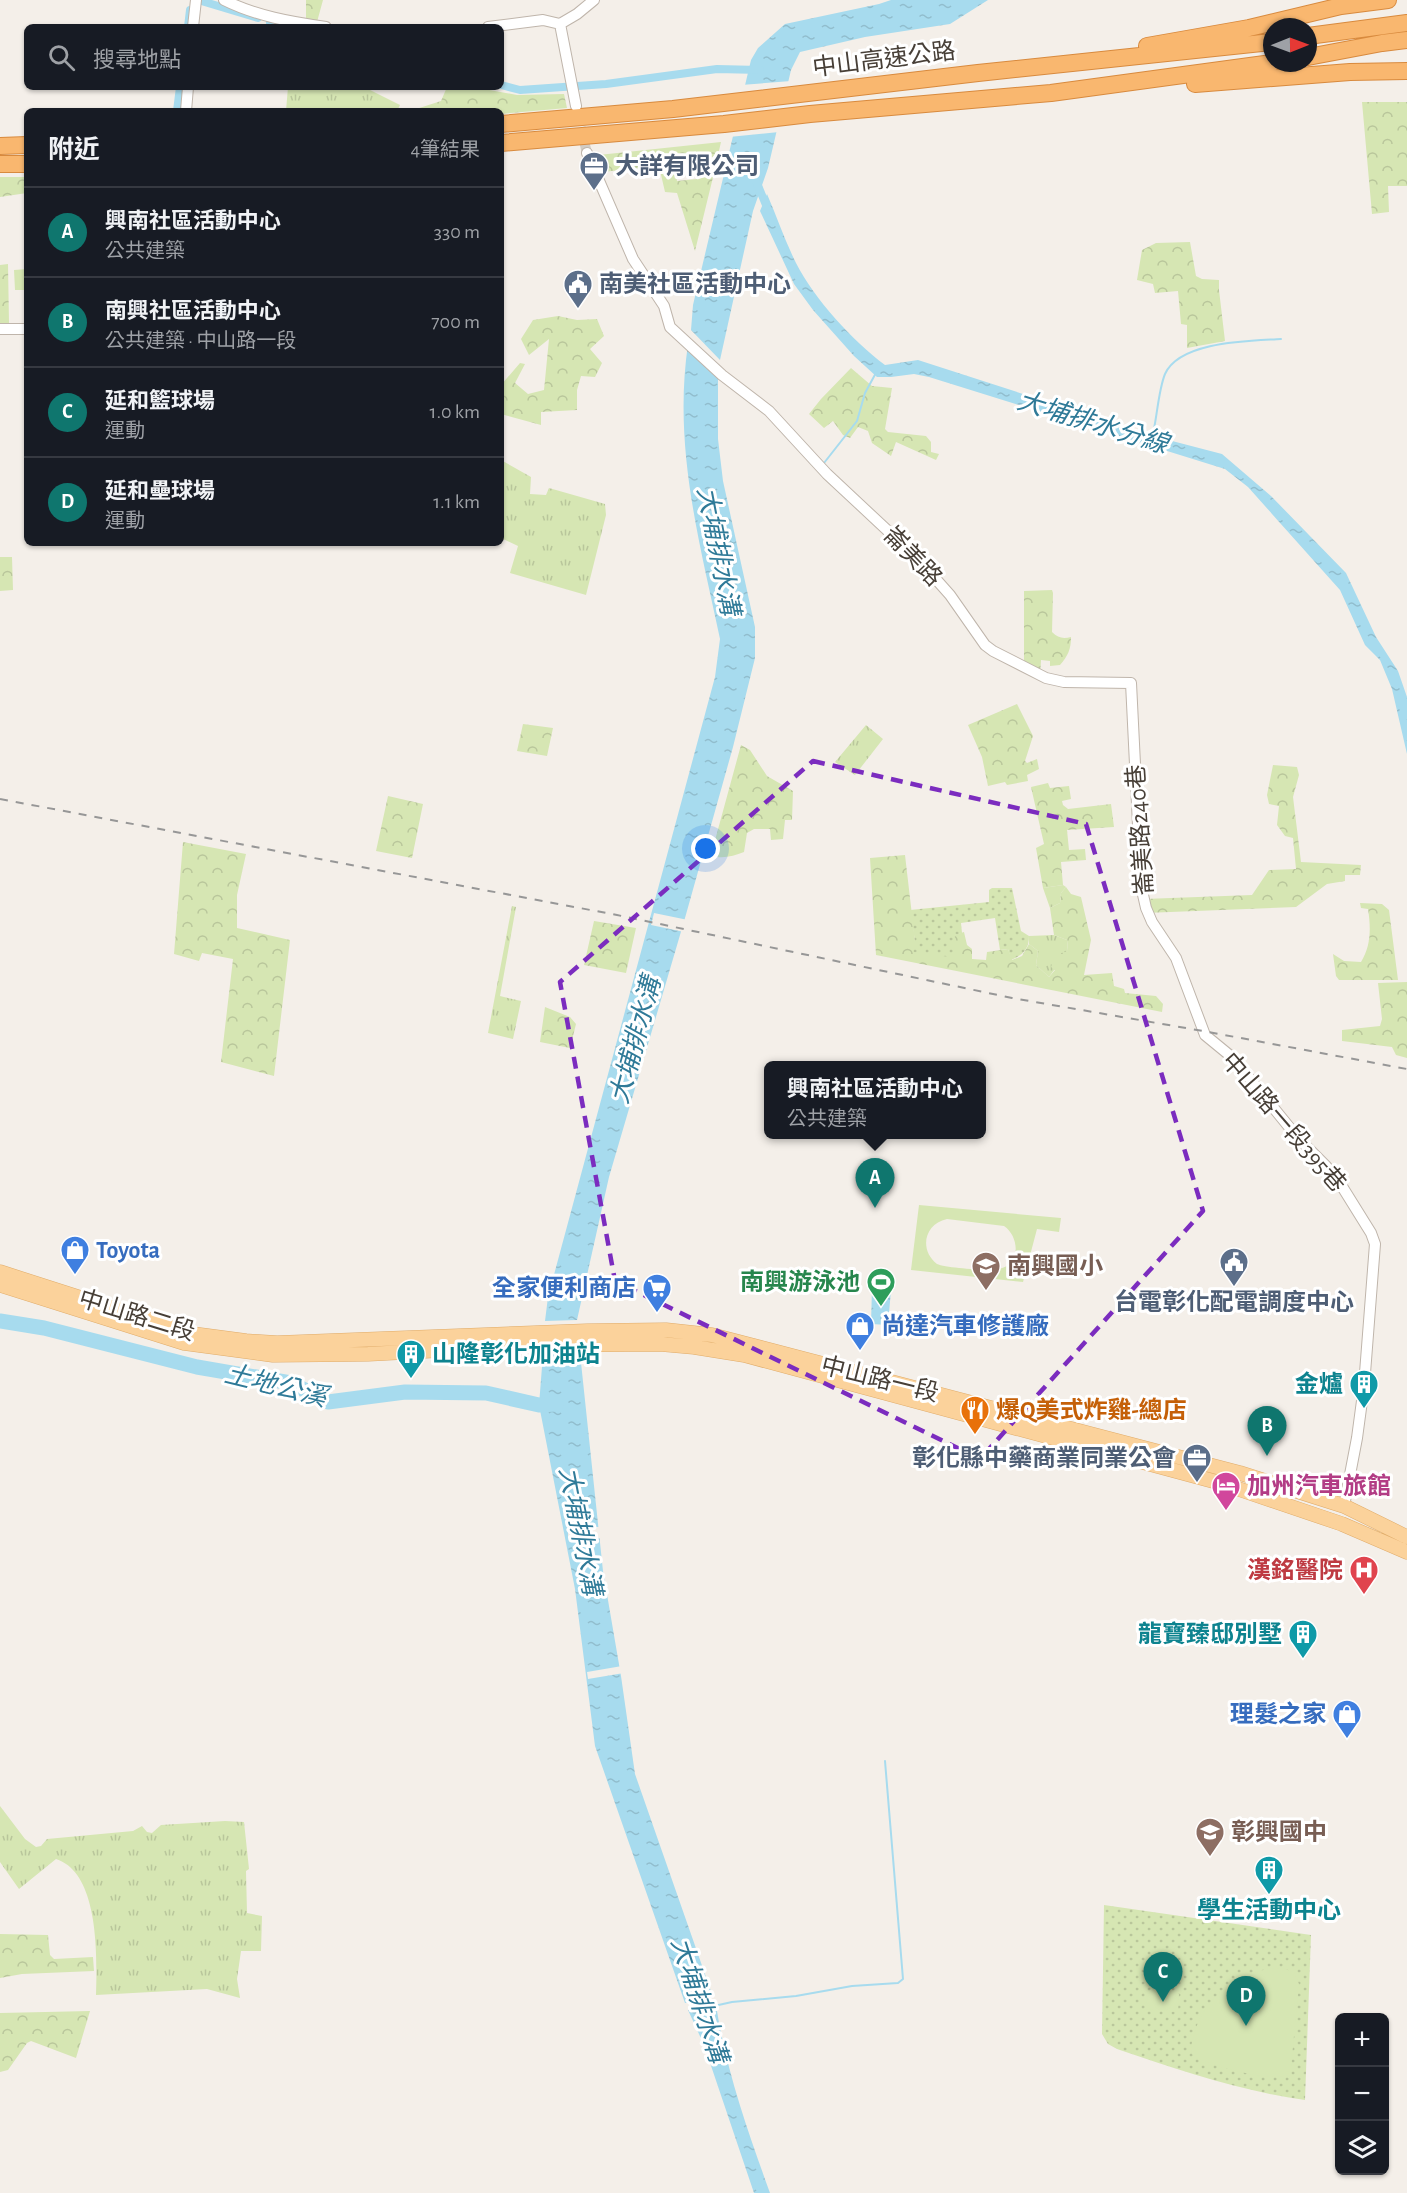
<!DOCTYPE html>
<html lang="zh-TW">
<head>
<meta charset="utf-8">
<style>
  body { margin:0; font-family:"Alegreya Sans","Noto Sans TC",sans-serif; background:#20242c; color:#f1f3f6 }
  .controls { position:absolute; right:18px; bottom:18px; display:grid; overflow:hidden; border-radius:9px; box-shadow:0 2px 4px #0004 }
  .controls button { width:54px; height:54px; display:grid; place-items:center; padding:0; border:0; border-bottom:2px solid #363941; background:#171b24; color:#f1f3f6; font:30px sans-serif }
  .compass { position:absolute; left:1263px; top:18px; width:54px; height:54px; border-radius:50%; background:#171b24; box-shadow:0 2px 4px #0004; rotate:89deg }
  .you { position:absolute; left:706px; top:849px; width:21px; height:21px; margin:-15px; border:4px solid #fff; border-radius:50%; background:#1a73e8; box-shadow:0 0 0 9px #1a73e833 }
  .badge { display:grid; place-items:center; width:39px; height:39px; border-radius:50%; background:#0f766e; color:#fff; font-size:20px; font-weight:700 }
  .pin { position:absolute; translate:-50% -50px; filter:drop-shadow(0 2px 3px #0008) }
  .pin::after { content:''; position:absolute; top:32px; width:21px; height:18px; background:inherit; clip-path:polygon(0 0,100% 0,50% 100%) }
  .popup { position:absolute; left:764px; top:1061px; width:222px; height:78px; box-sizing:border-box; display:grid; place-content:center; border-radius:9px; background:#171b24; filter:drop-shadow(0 2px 4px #0005); font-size:20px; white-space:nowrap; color:#9ea1a6 }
  .popup b { font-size:22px; color:#f1f3f6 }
  .popup::after { content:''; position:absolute; left:50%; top:100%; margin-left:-12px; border:12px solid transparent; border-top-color:#171b24 }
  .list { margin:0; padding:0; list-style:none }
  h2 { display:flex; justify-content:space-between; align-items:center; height:78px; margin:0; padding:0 24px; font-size:26px }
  h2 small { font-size:20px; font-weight:400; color:#9ea1a6 }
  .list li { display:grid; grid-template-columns:39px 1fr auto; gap:18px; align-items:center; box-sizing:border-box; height:90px; padding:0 24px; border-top:2px solid #363941 }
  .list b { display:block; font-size:22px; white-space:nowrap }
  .list p { margin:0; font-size:20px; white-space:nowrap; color:#9ea1a6 }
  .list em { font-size:20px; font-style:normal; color:#9ea1a6 }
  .icon { flex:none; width:33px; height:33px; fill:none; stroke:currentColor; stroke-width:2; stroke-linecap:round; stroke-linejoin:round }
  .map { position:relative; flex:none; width:1407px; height:2193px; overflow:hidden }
  .search { position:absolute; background:#171b24; box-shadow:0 2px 4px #0004; left:24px; top:24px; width:480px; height:66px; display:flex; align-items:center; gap:15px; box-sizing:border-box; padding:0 21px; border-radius:9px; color:#9ea1a6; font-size:22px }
  .panel { position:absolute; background:#171b24; box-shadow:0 2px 4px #0004; left:24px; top:108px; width:480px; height:438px; border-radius:9px }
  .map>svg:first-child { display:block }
</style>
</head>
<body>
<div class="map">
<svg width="1407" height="2193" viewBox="0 0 1407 2193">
  <defs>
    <pattern id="grass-tufts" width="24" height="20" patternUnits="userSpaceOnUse" patternTransform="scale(1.5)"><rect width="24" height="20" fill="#d6e6b3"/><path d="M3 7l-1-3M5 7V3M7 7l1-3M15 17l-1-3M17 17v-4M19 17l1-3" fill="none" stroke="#b9c69b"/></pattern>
    <pattern id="forest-crowns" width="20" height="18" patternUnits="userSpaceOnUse" patternTransform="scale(1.5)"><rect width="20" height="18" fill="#d6e6b3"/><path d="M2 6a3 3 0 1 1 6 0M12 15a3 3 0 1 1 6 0" fill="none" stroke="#b9c69b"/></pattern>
    <pattern id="park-dots" width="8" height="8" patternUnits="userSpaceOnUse" patternTransform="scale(1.5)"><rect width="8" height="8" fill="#d6e6b3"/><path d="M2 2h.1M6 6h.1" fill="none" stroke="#b9c69b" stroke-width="1.8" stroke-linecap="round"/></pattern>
    <pattern id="water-ripples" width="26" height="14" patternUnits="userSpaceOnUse" patternTransform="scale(1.5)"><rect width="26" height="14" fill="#a7dbee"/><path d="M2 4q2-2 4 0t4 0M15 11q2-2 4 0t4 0" fill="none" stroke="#91bdcd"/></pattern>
  </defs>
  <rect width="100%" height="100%" fill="#f4efe9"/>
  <!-- grass -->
  <path fill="url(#grass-tufts)" d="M288 87H364L400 105 397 111H286Z
    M27 269V290H15L14 270Z
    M501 460 531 477 530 494 546 495 549 488 605 504 606 515 586 595 510 573 518 546 501 538Z
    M866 725 883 739 855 775 835 762Z
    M1063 885 1066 887 1061 893 1060 903 1050 908 1043 888Z
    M512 906 516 907 500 996 521 1001 513 1039 488 1033Z
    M1054 935 1067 940 1068 951 1049 977 1036 965 1038 951 1029 944V936Z
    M0 1806 25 1839 36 1847 41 1846 47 1839 133 1831 142 1826 147 1832 152 1833 161 1825 225 1821 244 1822 249 1869 246 1871 247 1913 262 1916 261 1951H241L237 1979 240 1998 207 1989 96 1995C97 1959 100 1873 56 1859L19 1889 0 1862Z"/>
  <!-- forest -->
  <path fill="url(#forest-crowns)" d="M306 0H323L317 22 309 23 306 18Z
    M447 87H473L517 95 564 94 567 108 501 114V111H410L441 101Z
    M1362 102H1407V186H1388L1389 212 1372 214Z
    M721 142 718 155 703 160 687 161 686 157 673 159 677 181 697 179 716 165 695 251 677 193 665 192 659 166 593 173 589 156Z
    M0 177H27V193L0 197Z
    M1190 242 1196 276 1202 279 1219 280V290L1225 341 1187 348V325L1181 324 1178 291 1155 293 1153 284 1137 280 1142 250 1156 243Z
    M8 264 9 323 6 327H0V265Z
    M558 316 577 320 597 319 604 336 590 349 602 363 595 377 581 376 577 390V410L541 412V425L501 414V385L520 363 525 364 515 383 528 394 544 390 549 339 529 355 521 339 533 320Z
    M851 368 872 386 892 388 885 429 888 432 926 436 931 442V452L939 454 936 460 896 442 891 456 872 443 868 431 858 427 850 438 843 435 833 421 824 428 809 414 821 399Z
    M0 557H12L13 590 0 591Z
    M1052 590 1053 593 1052 632C1058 638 1063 639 1071 637 1071 649 1068 656 1060 665L1050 666V661L1041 660 1040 678 1024 669V591Z
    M1017 704 1033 736 1025 761 1027 763 1037 759 1039 769 1027 775 1028 781 1007 785 1005 782 988 786 982 757 968 725Z
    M523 724 553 728 547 756 517 751Z
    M741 745 750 750 767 776 793 791 792 820H785L783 839 771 840 770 829H754L747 833 744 852C733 856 721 860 711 855Z
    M1273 765 1297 767 1299 775 1293 797 1301 862 1361 865 1360 875H1345V881L1327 884 1296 907 1145 913 1144 899 1252 895 1269 870 1296 869 1293 838 1285 836 1277 825 1279 806 1269 804 1267 795Z
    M1048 783 1050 788 1069 786 1071 799 1062 801 1063 805 1068 809 1111 804 1114 827 1067 830 1069 850 1085 849 1086 860 1061 862 1063 885 1043 888 1036 848 1044 844 1031 787Z
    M388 796 423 804 412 858 376 851Z
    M183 842 246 854 237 895V928L290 940 274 1076 221 1062 233 959 202 953 199 961 174 954Z
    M905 855 915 941 954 950V935L964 932 967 945 972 949V959L986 960 987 952 1008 949 1012 960 1022 956 1029 944 1038 951 1036 965 1049 977 1055 970 1051 967 1055 955 1068 951 1067 940 1054 935 1050 908 1060 903 1061 893 1066 887 1071 894 1081 897 1091 940 1084 975 1112 973 1114 986 1124 989 1125 993 1156 996 1163 1004 1162 1012 876 955 870 858Z
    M1360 903 1382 904 1389 910 1398 980H1339L1336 976 1333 954 1344 961 1361 962C1371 946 1371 928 1368 909L1361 908Z
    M594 921 636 928 626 973 584 965Z
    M1407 982V1058L1396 1055 1392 1047 1342 1041V1030L1380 1026 1382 1019 1378 983Z
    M545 1007 570 1017 576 1024 570 1048 540 1042Z
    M0 1934 48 1935 50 1955 54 1959 93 1957 94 1971 22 1974 0 1978Z
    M90 2011 76 2058 31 2041 27 2043 8 2070 0 2072V2013Z"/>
  <!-- park -->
  <path fill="url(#park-dots)" d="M992 888H1012L1021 931 1029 936C1029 949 1023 955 1011 960L1008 949 1000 950 995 918 961 923 962 933 955 935 954 950 950 957 913 952 915 941 910 910 989 902V890Z
    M1104 1905 1311 1935 1305 2100C1240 2091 1179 2070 1117 2049L1108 2044 1102 2034Z"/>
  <!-- pitch -->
  <path fill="#d6e6b3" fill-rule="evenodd" d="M919 1205 1061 1218 1059 1232 1037 1229 1023 1282 911 1270ZM947 1219 1004 1226C1020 1237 1021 1266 998 1269 989 1271 946 1268 937 1264 919 1250 924 1224 947 1219Z
    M1282 1968 1294 1972 1299 1984 1291 2067 1287 2075C1274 2083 1208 2065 1194 2057 1189 2049 1192 2043 1194 2034 1205 1996 1242 1968 1282 1968Z
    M1148 1992 1179 1994 1178 2012 1146 2009Z"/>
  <!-- water -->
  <path fill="url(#water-ripples)" d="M891 0H988L950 24 865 37 800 52 791 70 768 168 753 211 720 360 691 330 693 305 751 60 758 48 785 24 879 4Z
    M767 194C777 217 785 241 796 263 815 300 852 340 885 365L918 360 1153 436 1222 454 1271 496 1346 573 1376 637 1398 671 1407 697V754L1392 689 1380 660 1365 645 1340 590 1248 487 1225 469 929 377 914 374 891 377H877L854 356 813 310 794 284 760 211Z
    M688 344 718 374V439L723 481 755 627V658L733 747 685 918 609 1177 577 1320 545 1321 548 1297 715 677 720 639C699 539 673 447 688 344Z
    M872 1288 891 1290 888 1325 871 1324Z
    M580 1353 603 1571 621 1676 635 1774 713 1997 685 2003 595 1746 575 1589 539 1405 543 1354Z
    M716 2005C726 2070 748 2132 770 2193H754L704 2045 688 2010Z"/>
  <!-- pier -->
  <path fill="#f4efe9" d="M791 81 779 132 729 137 741 85Z
    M654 913 688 920 684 932 651 925Z
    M568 1527H601L602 1538H568Z
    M622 1666 624 1673 588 1679 587 1672Z"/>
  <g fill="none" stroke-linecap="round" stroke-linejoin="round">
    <!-- stream -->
    <path stroke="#a7dbee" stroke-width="2" d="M1152 438C1157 420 1158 391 1165 374 1180 341 1250 341 1281 339
      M824 463 857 421 865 393 877 371
      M714 2006 732 2002 796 1996 852 1986 898 1983 903 1979 885 1761"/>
    <!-- canal -->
    <path stroke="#a7dbee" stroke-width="8" d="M198 0 258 18
      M270 22 291 27
      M188 27 190 10
      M501 85 520 90 606 84 717 69 760 70
      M177 111 180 87
      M757 183 768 210"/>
    <!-- river -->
    <path stroke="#a7dbee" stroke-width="15" d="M0 1321 44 1328 197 1367 291 1383 328 1402 405 1392 486 1393 539 1405 556 1404"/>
    <!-- minor-tunnel -->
    <path stroke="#d1ccc5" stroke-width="10" stroke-dasharray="10 5" stroke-linecap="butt" d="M577 113 587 153"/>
    <!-- minor casing -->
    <g stroke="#bfb5ab" stroke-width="12">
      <path id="minor" d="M224 0C256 16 291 22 326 27
        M560 24 576 106
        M560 24 577 14 594 0
        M193 27 196 0
        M488 27 543 20 560 24
        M186 111 188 87
        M587 153 633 259 664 306 670 327 722 375 769 411 827 474 918 559 950 595 985 645 993 651 1046 678 1064 682 1131 683 1141 886 1146 908 1152 922 1176 958 1205 1035 1233 1058 1298 1138 1326 1166 1343 1188 1371 1233 1375 1244 1364 1386 1357 1438 1344 1506
        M0 329H27"/>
    </g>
    <!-- major casing -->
    <g stroke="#e0ac6a" stroke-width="15">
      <path id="major" d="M0 1272 193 1334 246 1341 277 1343 587 1331 666 1330 712 1335 1240 1473 1344 1506 1407 1537
        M0 1285 184 1343 273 1355 368 1354 540 1345 660 1344 694 1347 744 1355 1224 1484 1342 1524 1407 1552"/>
    </g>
    <!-- highway casing -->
    <g stroke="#d88a3e" stroke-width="18">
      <path id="highway" d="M1308 36 1407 23
        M1147 46 1249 28 1341 6 1388 0
        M1308 57 1382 43 1407 40
        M1195 84 1350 72 1407 71
        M501 124 673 109 978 73 1272 42
        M501 143 724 124 810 114 1051 93 1272 63
        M0 146 27 145
        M0 164H27"/>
    </g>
    <!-- minor -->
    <use href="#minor" stroke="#fff" stroke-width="10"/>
    <!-- major -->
    <use href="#major" stroke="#fbd29b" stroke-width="14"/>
    <!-- highway -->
    <use href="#highway" stroke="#f9b76f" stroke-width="16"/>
    <!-- rail -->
    <path stroke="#979797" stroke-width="2" stroke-dasharray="8 8" stroke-linecap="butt" d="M0 799 617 915 1012 998 1203 1031 1407 1069"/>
  </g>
  <!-- marked area -->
  <path fill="none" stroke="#7b2cbf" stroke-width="4.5" stroke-dasharray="12 8" stroke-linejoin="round" d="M813 761 1086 824 1203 1211 980 1459 615 1281 560 982Z"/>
  <!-- icons -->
  <defs>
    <g id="office-pin" transform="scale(1.5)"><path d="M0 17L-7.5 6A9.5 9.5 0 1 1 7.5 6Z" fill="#5c6f8a" stroke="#fff"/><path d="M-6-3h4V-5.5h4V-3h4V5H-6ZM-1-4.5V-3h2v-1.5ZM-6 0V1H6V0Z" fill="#fff"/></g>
    <g id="civic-pin" transform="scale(1.5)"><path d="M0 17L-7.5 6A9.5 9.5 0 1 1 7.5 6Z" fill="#5c6f8a" stroke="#fff"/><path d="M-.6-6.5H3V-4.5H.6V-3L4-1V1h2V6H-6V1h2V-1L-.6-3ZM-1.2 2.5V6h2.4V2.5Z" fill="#fff"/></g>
    <g id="shop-pin" transform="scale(1.5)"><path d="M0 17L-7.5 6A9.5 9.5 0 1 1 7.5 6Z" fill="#3f7fe0" stroke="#fff"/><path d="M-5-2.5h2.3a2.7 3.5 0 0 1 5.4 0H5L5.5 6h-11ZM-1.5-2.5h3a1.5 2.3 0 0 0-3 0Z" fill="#fff"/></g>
    <g id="school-pin" transform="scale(1.5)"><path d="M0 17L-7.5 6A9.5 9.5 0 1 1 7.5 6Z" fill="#8d6e63" stroke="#fff"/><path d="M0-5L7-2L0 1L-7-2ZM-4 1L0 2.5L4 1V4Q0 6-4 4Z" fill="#fff"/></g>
    <g id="stadium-pin" transform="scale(1.5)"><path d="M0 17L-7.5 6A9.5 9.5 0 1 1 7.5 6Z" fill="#2e9e5b" stroke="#fff"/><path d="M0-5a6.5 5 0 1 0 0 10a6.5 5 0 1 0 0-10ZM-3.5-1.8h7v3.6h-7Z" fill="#fff"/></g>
    <g id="supermarket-pin" transform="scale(1.5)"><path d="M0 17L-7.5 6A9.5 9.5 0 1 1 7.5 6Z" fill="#3f7fe0" stroke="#fff"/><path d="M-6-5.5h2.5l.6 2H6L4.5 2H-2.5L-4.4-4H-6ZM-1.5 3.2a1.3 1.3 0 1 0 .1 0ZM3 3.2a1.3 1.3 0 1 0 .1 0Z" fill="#fff"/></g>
    <g id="building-pin" transform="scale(1.5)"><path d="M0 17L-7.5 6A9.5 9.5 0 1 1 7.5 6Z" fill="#0f9aa8" stroke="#fff"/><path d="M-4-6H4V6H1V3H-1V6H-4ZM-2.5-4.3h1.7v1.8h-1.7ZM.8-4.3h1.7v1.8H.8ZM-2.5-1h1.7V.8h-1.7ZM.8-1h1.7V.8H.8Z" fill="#fff"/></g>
    <g id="restaurant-pin" transform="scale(1.5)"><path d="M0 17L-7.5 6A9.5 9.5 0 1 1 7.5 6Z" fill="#e8710a" stroke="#fff"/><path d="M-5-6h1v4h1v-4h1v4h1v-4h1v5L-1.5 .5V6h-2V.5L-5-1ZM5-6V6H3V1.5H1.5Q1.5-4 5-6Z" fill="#fff"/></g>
    <g id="hotel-pin" transform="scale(1.5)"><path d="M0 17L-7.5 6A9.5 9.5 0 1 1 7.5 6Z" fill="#d1479c" stroke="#fff"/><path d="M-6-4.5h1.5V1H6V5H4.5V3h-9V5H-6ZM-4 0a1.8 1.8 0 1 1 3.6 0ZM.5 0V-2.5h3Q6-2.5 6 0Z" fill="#fff"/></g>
    <g id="hospital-pin" transform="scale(1.5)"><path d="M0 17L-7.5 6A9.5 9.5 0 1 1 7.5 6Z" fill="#e0444e" stroke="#fff"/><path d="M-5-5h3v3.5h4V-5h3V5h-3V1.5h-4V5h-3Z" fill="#fff"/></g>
  </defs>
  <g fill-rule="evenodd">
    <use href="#office-pin" x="594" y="166"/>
    <use href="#civic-pin" x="578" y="284"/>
    <use href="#shop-pin" x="75" y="1250"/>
    <use href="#civic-pin" x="1234" y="1262"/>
    <use href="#school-pin" x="986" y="1266"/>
    <use href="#stadium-pin" x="881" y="1282"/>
    <use href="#supermarket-pin" x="657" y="1288"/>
    <use href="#shop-pin" x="860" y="1326"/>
    <use href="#building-pin" x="411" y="1354"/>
    <use href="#building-pin" x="1364" y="1384"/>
    <use href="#restaurant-pin" x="975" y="1410"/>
    <use href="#office-pin" x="1197" y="1458"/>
    <use href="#hotel-pin" x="1226" y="1486"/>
    <use href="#hospital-pin" x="1364" y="1570"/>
    <use href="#building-pin" x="1303" y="1634"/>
    <use href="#shop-pin" x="1347" y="1714"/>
    <use href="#school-pin" x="1210" y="1832"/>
    <use href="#building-pin" x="1269" y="1870"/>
  </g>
  <g text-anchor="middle" stroke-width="6" stroke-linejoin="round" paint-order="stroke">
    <!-- street labels -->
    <g font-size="24" fill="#473f37" stroke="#fff">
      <text transform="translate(884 59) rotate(-7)" y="8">中山高速公路</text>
      <text transform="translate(913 556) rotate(46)" y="8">崙美路</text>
      <text transform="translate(1140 830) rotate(-94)" y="8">崙美路240巷</text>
      <text transform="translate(1284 1122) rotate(49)" y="8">中山路一段395巷</text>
      <text transform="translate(137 1315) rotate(17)" y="8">中山路二段</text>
      <text transform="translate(880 1379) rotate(14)" y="8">中山路一段</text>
    </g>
    <!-- service labels -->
    <g font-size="24" font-weight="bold" fill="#4e5e75" stroke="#fff" text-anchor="start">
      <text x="615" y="174">大詳有限公司</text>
      <text x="599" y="292">南美社區活動中心</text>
      <text x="1234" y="1310" text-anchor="middle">台電彰化配電調度中心</text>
      <text x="1176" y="1466" text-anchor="end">彰化縣中藥商業同業公會</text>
    </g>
    <!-- shop labels -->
    <g font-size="24" font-weight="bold" fill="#366cbe" stroke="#fff" text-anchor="start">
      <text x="96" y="1258">Toyota</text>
      <text x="636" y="1296" text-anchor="end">全家便利商店</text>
      <text x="881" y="1334">尚達汽車修護廠</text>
      <text x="1326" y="1722" text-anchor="end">理髮之家</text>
    </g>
    <!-- education labels -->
    <g font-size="24" font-weight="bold" fill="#785e54" stroke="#fff" text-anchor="start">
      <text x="1007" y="1274">南興國小</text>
      <text x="1231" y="1840">彰興國中</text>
    </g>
    <!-- leisure labels -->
    <g font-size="24" font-weight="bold" fill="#27864d" stroke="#fff" text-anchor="end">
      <text x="860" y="1290">南興游泳池</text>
    </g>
    <!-- culture labels -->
    <g font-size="24" font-weight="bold" fill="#0d838f" stroke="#fff" text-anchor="end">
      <text x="432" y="1362" text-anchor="start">山隆彰化加油站</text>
      <text x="1343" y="1392">金爐</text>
      <text x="1282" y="1642">龍寶臻邸別墅</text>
      <text x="1269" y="1918" text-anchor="middle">學生活動中心</text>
    </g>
    <!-- food labels -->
    <g font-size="24" font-weight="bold" fill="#c56008" stroke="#fff" text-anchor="start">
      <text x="996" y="1418">爆Q美式炸雞-總店</text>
    </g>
    <!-- hotel labels -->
    <g font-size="24" font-weight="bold" fill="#b23c85" stroke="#fff" text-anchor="start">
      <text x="1247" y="1494">加州汽車旅館</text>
    </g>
    <!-- health labels -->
    <g font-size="24" font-weight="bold" fill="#be3a42" stroke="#fff" text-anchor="end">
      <text x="1343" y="1578">漢銘醫院</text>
    </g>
    <!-- water labels -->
    <g font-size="26" font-style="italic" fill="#2f7a98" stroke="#fff">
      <text transform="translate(1093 422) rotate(17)" y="9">大埔排水分線</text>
      <text transform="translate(719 551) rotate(79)" y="9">大埔排水溝</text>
      <text transform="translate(635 1040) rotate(-75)" y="9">大埔排水溝</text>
      <text transform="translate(276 1385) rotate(14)" y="9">土地公溪</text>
      <text transform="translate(581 1531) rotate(79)" y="9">大埔排水溝</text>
      <text transform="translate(700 2000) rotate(72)" y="9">大埔排水溝</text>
    </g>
  </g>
</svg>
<div class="controls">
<button>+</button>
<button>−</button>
<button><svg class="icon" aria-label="layers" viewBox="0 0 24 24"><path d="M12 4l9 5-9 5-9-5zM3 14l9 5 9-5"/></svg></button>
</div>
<svg class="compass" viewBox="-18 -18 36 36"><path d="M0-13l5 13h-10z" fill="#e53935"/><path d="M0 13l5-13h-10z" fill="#9ea1a6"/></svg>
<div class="you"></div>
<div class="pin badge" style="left:875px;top:1208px">A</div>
<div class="popup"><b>興南社區活動中心</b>公共建築</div>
<div class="pin badge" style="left:1267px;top:1456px">B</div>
<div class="pin badge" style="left:1163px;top:2002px">C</div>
<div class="pin badge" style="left:1246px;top:2026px">D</div>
<div class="search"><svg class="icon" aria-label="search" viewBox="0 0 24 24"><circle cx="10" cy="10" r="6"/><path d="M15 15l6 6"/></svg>搜尋地點</div>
<section class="panel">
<h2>附近<small>4筆結果</small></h2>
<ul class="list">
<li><span class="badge">A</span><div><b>興南社區活動中心</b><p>公共建築</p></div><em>330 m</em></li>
<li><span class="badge">B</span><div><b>南興社區活動中心</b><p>公共建築 · 中山路一段</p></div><em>700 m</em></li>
<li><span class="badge">C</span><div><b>延和籃球場</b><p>運動</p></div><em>1.0 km</em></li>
<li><span class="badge">D</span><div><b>延和壘球場</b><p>運動</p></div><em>1.1 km</em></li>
</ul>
</section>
</div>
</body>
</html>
